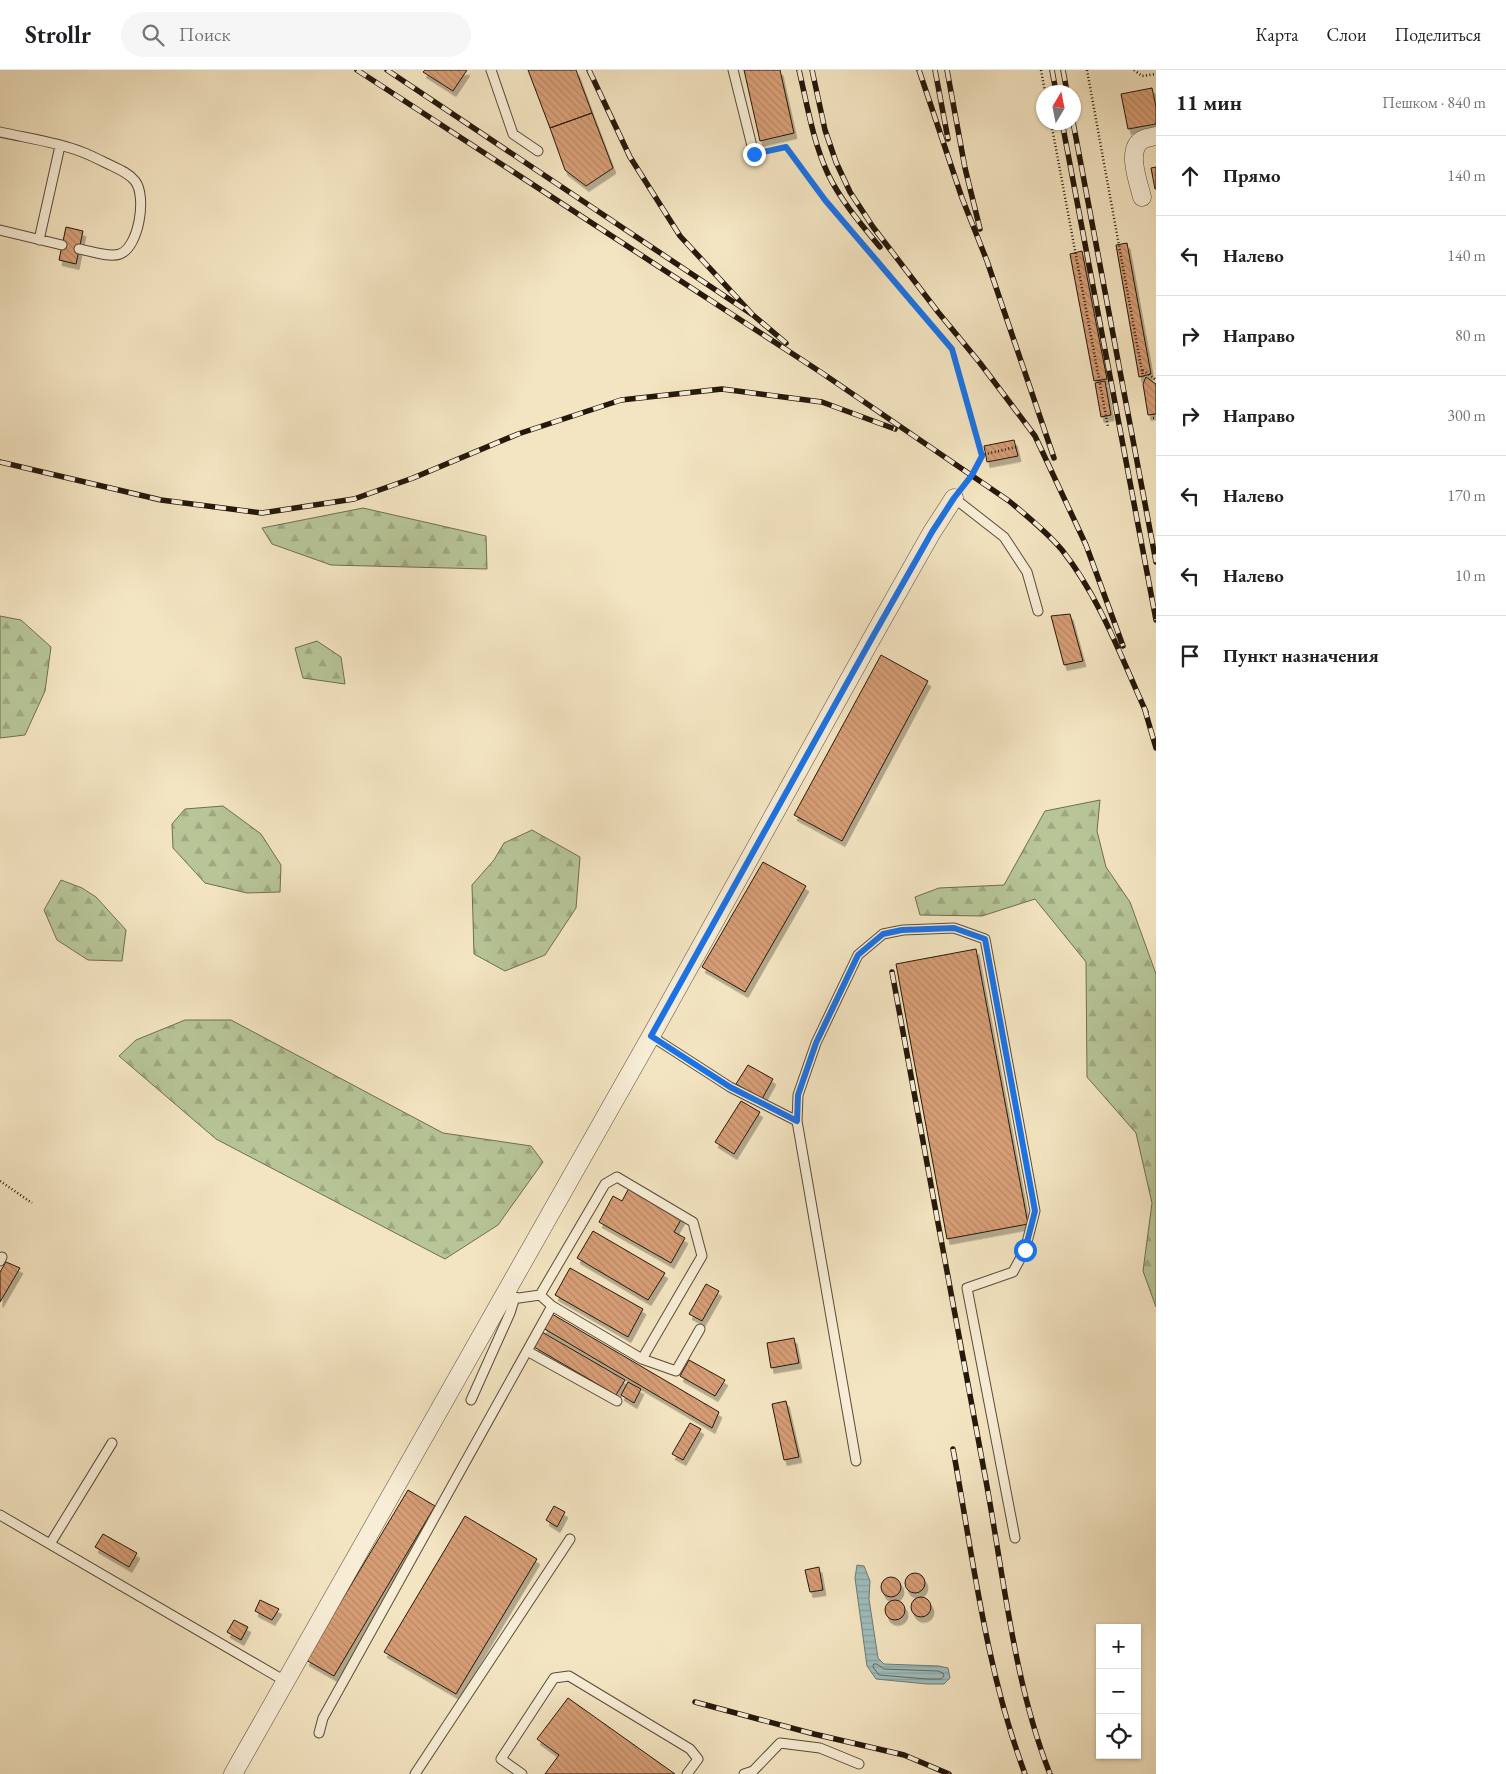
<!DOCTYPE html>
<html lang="ru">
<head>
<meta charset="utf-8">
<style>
  body { margin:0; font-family:"EB Garamond",serif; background:#f6f6f6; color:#202124 }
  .controls { position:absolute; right:15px; bottom:15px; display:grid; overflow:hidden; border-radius:0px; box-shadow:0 1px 4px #0004 }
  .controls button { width:45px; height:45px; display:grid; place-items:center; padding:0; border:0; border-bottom:1px solid #e0e0e0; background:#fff; color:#202124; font:25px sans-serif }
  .compass { position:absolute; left:1036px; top:15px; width:45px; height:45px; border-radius:50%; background:#fff; box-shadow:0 1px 4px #0004; rotate:10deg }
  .stop { position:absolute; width:15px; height:15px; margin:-11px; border:4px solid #1a73e8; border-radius:50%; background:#fff }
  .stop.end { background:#1a73e8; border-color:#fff; box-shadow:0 1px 5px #0008 }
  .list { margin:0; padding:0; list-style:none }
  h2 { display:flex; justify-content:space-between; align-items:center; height:65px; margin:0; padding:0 20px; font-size:21px }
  h2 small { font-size:16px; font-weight:400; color:#757577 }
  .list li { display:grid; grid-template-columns:32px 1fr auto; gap:15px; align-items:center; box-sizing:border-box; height:80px; padding:0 20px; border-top:1px solid #e0e0e0 }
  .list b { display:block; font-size:19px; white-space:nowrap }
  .list em { font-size:16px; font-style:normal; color:#757577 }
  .icon { flex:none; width:28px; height:28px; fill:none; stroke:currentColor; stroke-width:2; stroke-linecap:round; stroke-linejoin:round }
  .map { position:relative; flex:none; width:1156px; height:1704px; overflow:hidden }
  header { display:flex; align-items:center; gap:30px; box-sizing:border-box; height:70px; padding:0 25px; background:#fff; border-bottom:1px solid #e0e0e0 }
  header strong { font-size:24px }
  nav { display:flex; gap:28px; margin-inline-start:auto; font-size:18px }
  .search { width:350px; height:45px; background:#f6f6f6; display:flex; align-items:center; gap:12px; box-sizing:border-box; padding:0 18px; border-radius:28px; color:#757577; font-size:19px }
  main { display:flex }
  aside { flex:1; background:#fff }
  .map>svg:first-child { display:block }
</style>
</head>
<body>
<header>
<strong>Strollr</strong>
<div class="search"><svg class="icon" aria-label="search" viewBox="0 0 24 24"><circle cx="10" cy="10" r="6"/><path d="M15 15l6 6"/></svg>Поиск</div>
<nav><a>Карта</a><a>Слои</a><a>Поделиться</a></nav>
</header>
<main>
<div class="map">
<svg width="1156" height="1704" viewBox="0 0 1156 1704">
  <defs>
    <pattern id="forest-firs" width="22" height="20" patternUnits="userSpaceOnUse" patternTransform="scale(1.25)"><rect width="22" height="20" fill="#b7c597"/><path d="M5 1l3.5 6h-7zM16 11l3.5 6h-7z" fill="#9da881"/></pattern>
    <pattern id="water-rules" width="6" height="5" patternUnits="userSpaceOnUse" patternTransform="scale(1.25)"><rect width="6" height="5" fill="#9fbdbc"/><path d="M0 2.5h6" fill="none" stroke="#89a2a0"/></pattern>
    <pattern id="building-back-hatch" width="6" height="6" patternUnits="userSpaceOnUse" patternTransform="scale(1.25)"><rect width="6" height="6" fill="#d79e76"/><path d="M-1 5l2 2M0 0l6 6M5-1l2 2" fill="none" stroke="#b88765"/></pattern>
    <filter id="shadow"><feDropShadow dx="3" dy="5.5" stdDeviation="0" flood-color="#0004"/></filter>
  </defs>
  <rect width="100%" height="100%" fill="#f4e5c2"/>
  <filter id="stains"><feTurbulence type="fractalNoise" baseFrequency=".004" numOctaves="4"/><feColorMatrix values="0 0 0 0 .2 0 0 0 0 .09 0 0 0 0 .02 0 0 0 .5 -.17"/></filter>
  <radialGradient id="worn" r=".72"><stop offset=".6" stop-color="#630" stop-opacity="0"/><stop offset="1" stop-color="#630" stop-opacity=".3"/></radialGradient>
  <!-- forest -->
  <path fill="url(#forest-firs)" stroke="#6e6e51" d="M363 438 486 466 487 499 331 495 272 474 262 458Z
    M0 546 21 550 51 577 45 621 25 665 0 668Z
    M317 571 341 587 345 614 303 608 295 578Z
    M1100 730 1097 761 1106 797 1130 832 1156 904V1237L1143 1201 1152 1133 1136 1063 1087 1007 1086 892 1035 829 982 846 920 845 915 827 939 818 1004 815 1045 741Z
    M223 736 261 764 281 795 280 822 247 823 205 813 173 778 172 754 185 739Z
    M532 760 580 787 576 838 545 885 505 901 474 884 472 815 494 790 504 773Z
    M61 810 82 818 96 827 126 860 122 891 88 890 57 870 44 840Z
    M185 950H231L443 1063 531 1076 543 1092 498 1155 445 1189 216 1069 119 986 136 970Z"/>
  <!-- water -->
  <path fill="url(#water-rules)" stroke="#6e7b75" d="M857 1495 864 1496 870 1511 869 1529 878 1588 884 1594 939 1596 948 1598 950 1608 944 1614H927L876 1609 867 1596 855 1508Z"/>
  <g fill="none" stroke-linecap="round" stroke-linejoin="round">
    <!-- shore -->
    <path stroke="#626a64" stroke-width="1" d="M874 1594H877L884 1599 938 1601 943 1603 944 1606 941 1609H927L879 1605 873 1597Z"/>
  </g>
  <!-- building -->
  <path fill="url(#building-back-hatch)" stroke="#25180b" filter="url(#shadow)" d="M425 0H467L453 21 423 2Z
    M528 0H576L592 43 550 58Z
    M744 0H780L794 63 760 71Z
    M1152 18 1156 37V54L1128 59 1121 24Z
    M592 43 613 98 586 116 565 100 550 58Z
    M1156 97V119H1155L1151 98Z
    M66 157 83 161 76 194 59 190Z
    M1127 173 1151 304 1139 307 1116 175Z
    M1082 181 1107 309 1094 311 1070 184Z
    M1146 307 1156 314V344L1148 345 1143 314Z
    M1105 311 1111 345 1101 347 1095 313Z
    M1014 370 1018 386 987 392 984 376Z
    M1070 544 1083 591 1064 595 1051 546Z
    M881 585 928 611 842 771 794 745Z
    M763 792 806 816 745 922 702 897Z
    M976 879 1028 1154 947 1169 896 894Z
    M748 995 773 1009 762 1029 736 1014Z
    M741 1031 760 1042 734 1084 715 1072Z
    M629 1118 682 1148 674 1162 685 1168 671 1193 599 1152 613 1126 622 1131Z
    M593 1161 665 1203 648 1230 577 1188Z
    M6 1192 20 1198 0 1232V1202Z
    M570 1198 643 1239 628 1267 555 1225Z
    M706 1214 719 1221 702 1251 689 1244Z
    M552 1244 719 1342 712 1358 543 1258Z
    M542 1262 625 1310 616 1325 534 1277Z
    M794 1268 799 1293 771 1298 767 1273Z
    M689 1290 725 1310 715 1326 680 1306Z
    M628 1312 641 1319 634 1333 621 1325Z
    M786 1331 799 1387 784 1390 772 1334Z
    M690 1353 701 1359 683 1390 672 1384Z
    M408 1420 435 1436 334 1606 306 1590Z
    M554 1436 565 1442 557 1457 546 1450Z
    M465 1446 537 1489 456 1624 384 1582Z
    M103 1464 137 1483 129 1497 95 1477Z
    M819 1497 823 1520 810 1522 805 1500Z
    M905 1513a10 10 0 1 1 20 0a10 10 0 1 1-20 0Z
    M881 1517a10 10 0 1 1 20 0a10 10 0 1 1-20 0Z
    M911 1537a10 10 0 1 1 20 0a10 10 0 1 1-20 0Z
    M885 1540a10 10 0 1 1 20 0a10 10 0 1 1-20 0Z
    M260 1530 279 1539 272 1550 255 1541Z
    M234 1550 248 1557 241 1570 227 1562Z
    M568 1628 675 1704H545L559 1685 537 1669Z"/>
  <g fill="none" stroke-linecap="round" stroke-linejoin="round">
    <!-- lane casing -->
    <g stroke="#594b39" stroke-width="11">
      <path id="lane" d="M491 0 513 64 538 81
        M733 0 754 84
        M0 62C26 68 57 72 82 82 90 85 98 89 106 93 116 98 128 102 135 111 147 126 139 177 120 184 109 188 91 181 79 179
        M0 160 62 175
        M39 170 60 76
        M954 428 1004 467 1027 502 1038 541
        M651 966 730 1017 797 1051
        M0 1191 2 1187
        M540 1225 605 1114 617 1107 693 1152 702 1186 642 1289 552 1236
        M527 1281 617 1331
        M642 1289 676 1301 700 1259
        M471 1330 510 1243 515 1227
        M856 1391 797 1051 798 1025 816 973 858 885 883 864 903 860 954 858 985 869 1035 1141 1025 1180 1013 1202 967 1218 1015 1468
        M0 1445 285 1611
        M50 1474 112 1373
        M319 1663 323 1648 552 1236 540 1225 519 1228 504 1224
        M415 1704 570 1469
        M522 1704 501 1689 554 1608 569 1606 690 1679 698 1689 687 1704
        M744 1704 753 1701 780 1673 820 1678 859 1694"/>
    </g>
    <!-- street casing -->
    <g stroke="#594b39" stroke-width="19">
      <path id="street" d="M1142 127C1138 111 1125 77 1144 69 1148 67 1152 67 1156 66
        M233 1704 651 966 872 568 932 462 954 428"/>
    </g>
    <!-- path -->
    <path stroke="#25180b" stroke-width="2.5" stroke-dasharray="1 2.5" stroke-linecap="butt" d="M1041 0 1045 22
      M1087 0 1143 307
      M1134 0 1142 6 1156 4
      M1051 52 1108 357
      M765 81 786 77 825 130 952 279 982 385
      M1143 300 1156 310
      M1153 348H1156
      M964 416 972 405 982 385 1016 377
      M0 1111 32 1133"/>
    <!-- lane -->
    <use href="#lane" stroke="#f8eed7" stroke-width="9"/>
    <!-- street -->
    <use href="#street" stroke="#f8eed7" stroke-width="18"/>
    <!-- rail casing -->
    <g stroke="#25180b" stroke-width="5.5">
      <path id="rail" d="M357 0 822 303 1009 431C1027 446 1047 462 1062 480 1100 528 1121 587 1146 642
        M387 0 753 245
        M589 0 630 87 680 166 753 245 786 273
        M799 0C807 34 813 72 828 104 841 131 861 154 880 177
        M812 0 825 60 836 92 850 122 873 157 938 242 980 293 1035 366 1086 475 1123 576
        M919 0 962 128 987 191 1054 388
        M935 0 948 69
        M947 0 965 98 980 159
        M1052 0 1056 22
        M1063 0 1067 22
        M1062 52 1156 550
        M1073 52 1156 492
        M0 392 161 430 262 443 354 429 413 408 518 364 621 330 722 319 822 332 895 359
        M1144 637 1156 678
        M892 902C923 1072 954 1241 986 1411 1004 1508 1014 1613 1050 1704
        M953 1379C973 1488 986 1600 1025 1704
        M695 1632 814 1664 904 1685 949 1704"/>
    </g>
    <!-- rail -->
    <use href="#rail" stroke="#f8eed7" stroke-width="4" stroke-dasharray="11" stroke-linecap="butt"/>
  </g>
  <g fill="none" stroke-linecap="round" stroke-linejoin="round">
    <!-- route -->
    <path stroke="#1a73e8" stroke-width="6" d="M754 84 786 77 825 130 952 279 982 386 972 405 954 428 932 462 872 568 651 966 730 1017 797 1051 798 1025 816 973 858 885 883 864 902 860 954 858 985 869 1035 1141 1025 1180"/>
  </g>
  <rect width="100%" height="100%" filter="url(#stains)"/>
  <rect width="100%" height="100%" fill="url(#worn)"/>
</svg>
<div class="controls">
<button>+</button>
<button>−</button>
<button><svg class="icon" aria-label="locate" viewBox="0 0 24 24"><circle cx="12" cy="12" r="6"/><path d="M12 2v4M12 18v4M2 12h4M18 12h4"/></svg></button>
</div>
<svg class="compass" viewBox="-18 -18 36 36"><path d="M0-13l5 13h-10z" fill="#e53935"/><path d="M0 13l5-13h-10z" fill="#757577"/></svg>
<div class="stop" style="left:1025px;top:1180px"></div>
<div class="stop end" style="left:754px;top:84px"></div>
</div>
<aside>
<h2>11 мин<small>Пешком · 840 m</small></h2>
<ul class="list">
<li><svg class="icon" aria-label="ahead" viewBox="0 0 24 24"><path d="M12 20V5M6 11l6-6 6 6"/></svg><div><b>Прямо</b></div><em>140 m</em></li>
<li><svg class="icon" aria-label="left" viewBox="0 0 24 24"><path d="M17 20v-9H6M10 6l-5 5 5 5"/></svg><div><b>Налево</b></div><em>140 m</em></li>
<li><svg class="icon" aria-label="right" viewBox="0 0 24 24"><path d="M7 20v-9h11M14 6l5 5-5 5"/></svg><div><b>Направо</b></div><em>80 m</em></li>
<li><svg class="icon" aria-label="right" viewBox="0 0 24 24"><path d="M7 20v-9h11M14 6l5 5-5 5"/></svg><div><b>Направо</b></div><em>300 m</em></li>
<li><svg class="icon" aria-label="left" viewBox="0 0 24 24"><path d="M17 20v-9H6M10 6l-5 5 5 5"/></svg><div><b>Налево</b></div><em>170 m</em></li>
<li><svg class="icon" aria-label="left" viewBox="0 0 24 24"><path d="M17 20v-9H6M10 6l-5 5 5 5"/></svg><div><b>Налево</b></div><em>10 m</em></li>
<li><svg class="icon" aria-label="arrive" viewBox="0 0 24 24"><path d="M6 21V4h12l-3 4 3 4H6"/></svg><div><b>Пункт назначения</b></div></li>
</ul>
</aside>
</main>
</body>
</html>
